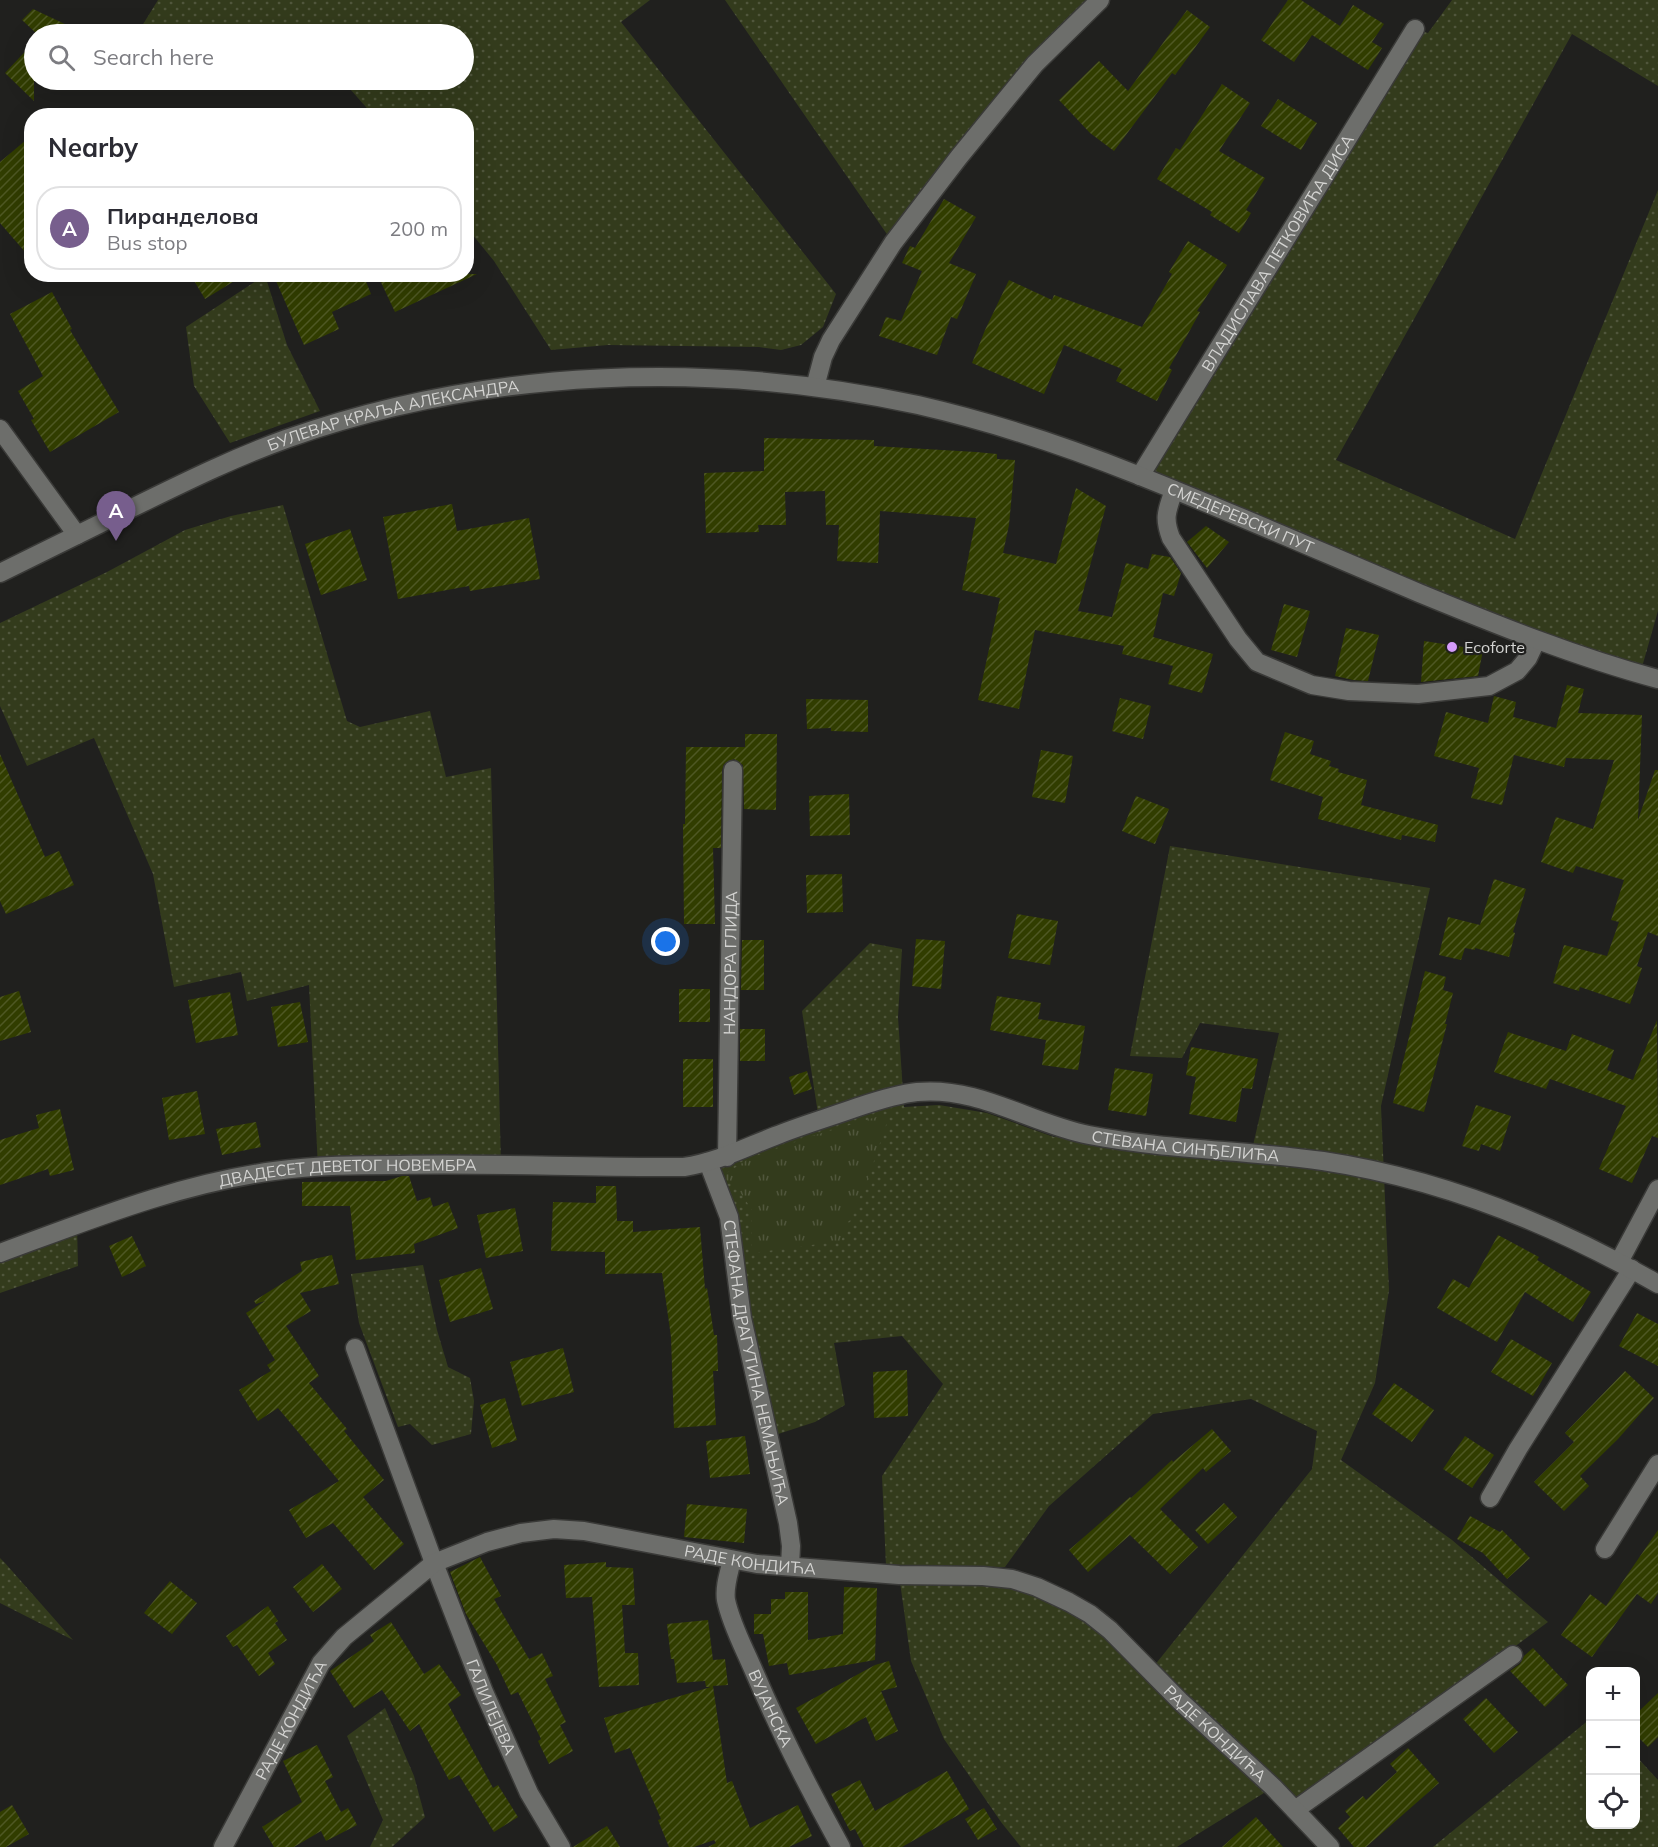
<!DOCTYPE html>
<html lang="en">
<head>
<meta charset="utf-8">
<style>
  body { margin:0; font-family:Mulish,sans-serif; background:#f7f7f7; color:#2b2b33 }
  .controls { position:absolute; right:18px; bottom:18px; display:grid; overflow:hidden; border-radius:12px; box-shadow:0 6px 24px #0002 }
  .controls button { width:54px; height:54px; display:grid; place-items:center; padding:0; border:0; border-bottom:2px solid #e1e1e2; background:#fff; color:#2b2b33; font:30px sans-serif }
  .you { position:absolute; left:666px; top:942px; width:21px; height:21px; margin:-15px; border:4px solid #fff; border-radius:50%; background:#1a73e8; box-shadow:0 0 0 9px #1a73e833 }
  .badge { display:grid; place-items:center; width:39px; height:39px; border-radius:50%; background:#775e8d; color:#fff; font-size:20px; font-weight:700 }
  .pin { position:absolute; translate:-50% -50px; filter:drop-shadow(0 2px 3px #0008) }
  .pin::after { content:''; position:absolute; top:32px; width:21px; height:18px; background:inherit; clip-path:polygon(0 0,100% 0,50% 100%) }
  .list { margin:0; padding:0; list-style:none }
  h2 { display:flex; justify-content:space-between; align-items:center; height:78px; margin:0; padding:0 24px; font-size:26px }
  h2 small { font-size:20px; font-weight:400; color:#7c7c81 }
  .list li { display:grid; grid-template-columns:39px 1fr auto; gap:18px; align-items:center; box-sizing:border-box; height:84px; margin:0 12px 12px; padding:0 12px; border:2px solid #e1e1e2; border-radius:24px }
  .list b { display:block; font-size:22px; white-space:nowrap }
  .list p { margin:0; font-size:20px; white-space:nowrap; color:#7c7c81 }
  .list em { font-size:20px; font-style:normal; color:#7c7c81 }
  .icon { flex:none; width:33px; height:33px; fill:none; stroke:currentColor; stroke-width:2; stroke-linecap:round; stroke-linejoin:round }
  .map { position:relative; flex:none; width:1658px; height:1847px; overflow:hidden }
  .search { position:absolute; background:#fff; box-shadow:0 6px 24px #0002; left:24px; top:24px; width:450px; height:66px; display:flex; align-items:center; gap:15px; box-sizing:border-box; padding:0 21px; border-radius:33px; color:#7c7c81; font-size:22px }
  .panel { position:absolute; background:#fff; box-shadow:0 6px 24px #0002; left:24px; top:108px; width:450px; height:174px; border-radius:24px }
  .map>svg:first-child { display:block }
</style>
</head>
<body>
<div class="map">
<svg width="1658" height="1847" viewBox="0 0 1658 1847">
  <defs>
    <pattern id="grass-dots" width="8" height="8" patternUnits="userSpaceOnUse" patternTransform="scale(1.5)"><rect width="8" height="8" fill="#333b1c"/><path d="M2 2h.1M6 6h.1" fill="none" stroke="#50563c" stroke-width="1.8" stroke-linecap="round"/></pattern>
    <pattern id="park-tufts" width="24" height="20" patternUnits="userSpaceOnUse" patternTransform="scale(1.5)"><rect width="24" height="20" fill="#333b1c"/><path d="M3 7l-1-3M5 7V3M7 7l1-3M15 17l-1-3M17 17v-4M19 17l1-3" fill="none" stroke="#50563c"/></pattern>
    <pattern id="building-hatch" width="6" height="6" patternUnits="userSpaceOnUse" patternTransform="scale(1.5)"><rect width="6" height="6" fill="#313d00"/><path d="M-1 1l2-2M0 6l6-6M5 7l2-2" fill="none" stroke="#4e5824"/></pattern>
  </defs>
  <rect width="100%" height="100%" fill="#20201e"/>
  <!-- grass -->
  <path fill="url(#grass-dots)" d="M158 0H650L621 22 836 294 823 327 801 345 781 350 759 347 608 345 551 350 494 261 467 228 466 116 373 115 342 80H464V34H137Z
    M725 0H1098L893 243Z
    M1452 0H1658V86L1572 34 1336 460 1515 539 1658 190V611L1640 674 1140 476 1415 29 1428 33Z
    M265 275 287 345 320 411 230 443 194 386 186 327Z
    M283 505 347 721 360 727 430 711 446 777 491 768 501 1165 318 1168 309 985 247 1001 241 972 174 987 153 874 94 738 27 766 0 706V623L107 572 185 530 231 516Z
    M1170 846 1430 888 1381 1106 1389 1290 1375 1383 1341 1460 1452 1540 1548 1622 1295 1810 1272 1788 1177 1847H1021L1001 1822 944 1739 911 1661 899 1575 1012 1579 1069 1602 1150 1671 1312 1469 1317 1431 1251 1399 1153 1414 1049 1506 1005 1567 886 1566 882 1476 943 1384 902 1336 834 1343 845 1405 815 1422 769 1437 708 1162 819 1120 802 1011 870 943 902 949 898 1017 904 1107 939 1105 987 1113 1054 1137 1086 1134 1256 1163 1251 1154 1279 1033 1200 1023 1182 1058 1130 1056Z
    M77 1225 78 1266 0 1293V1254Z
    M423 1265 437 1330 448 1367 470 1378 474 1401 471 1434 432 1445 410 1424 398 1427 359 1323 351 1274Z
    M0 1558 5 1563 73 1640 0 1603Z
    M385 1708 414 1776 425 1817 392 1847H370L383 1820 347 1736Z
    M1590 1719V1824H1636V1756L1658 1780V1847H1433Z"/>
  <!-- park -->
  <path fill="url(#park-tufts)" d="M890 1113 870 1173 841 1241 752 1253V1210L740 1192 722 1176 750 1158 812 1136Z"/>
  <!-- building -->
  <path fill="url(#building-hatch)" d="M1288 0H1301L1340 26 1353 5 1384 24 1372 42 1382 48 1368 70 1312 35 1294 62 1261 40Z
    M33 9 86 34H37L22 20Z
    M1187 10 1210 27 1175 75 1172 73 1114 151 1090 133 1059 100 1099 61 1128 91Z
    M34 42V101L5 73Z
    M1222 84 1250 103 1219 151 1265 178 1246 210 1251 213 1239 233 1210 215 1212 212 1157 179 1176 148 1180 150Z
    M1278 99 1317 123 1301 150 1261 126Z
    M32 135V260L0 223V162Z
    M944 199 976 217 949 263 976 274 957 319 951 317 937 355 879 336 886 317 901 321 922 271 902 263 910 246 915 248Z
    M1188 241 1227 265 1197 311 1200 312 1169 368 1172 370 1157 401 1116 381 1122 369 1064 345 1044 394 972 363 985 330 1009 280 1052 300 1054 295 1142 327 1172 274 1169 272Z
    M190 274H246L205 299Z
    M273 274H363L371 294 332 312 339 329 304 345Z
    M377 274H477L395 312Z
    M52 292 72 329 70 330 119 412 50 452 31 420 34 419 18 391 43 376 10 314Z
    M764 438 874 440V446L976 452 997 454V459L1015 460 1009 525 1003 553 1056 564 1076 488 1106 506 1078 611 1112 617 1126 563 1148 569 1152 554 1170 557 1181 573 1174 596 1163 593 1153 637 1213 654 1202 693 1168 684 1173 666 1122 654 1124 646 1035 630 1019 709 978 700 1000 598 962 590 976 518 880 511 878 563 837 561 839 525H826L825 491 785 492 786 525H758L759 532 706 533 704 473 764 471Z
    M452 504 457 531 529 518 540 579 470 591 469 586 398 599 383 517Z
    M1206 526 1229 542 1207 568 1187 542Z
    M350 529 367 580 321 595 305 544Z
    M1284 604 1310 611 1297 657 1271 650Z
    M1346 628 1379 635 1368 681 1353 680 1335 676Z
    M1424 641 1483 650 1478 676 1421 682Z
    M1567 685 1584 689 1578 713 1642 715 1638 820 1655 770H1658V936L1648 932 1637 966 1642 968 1630 1004 1580 987 1579 991 1553 983 1564 945 1607 956 1619 922 1611 920 1624 880 1576 866 1573 873 1541 862 1556 817 1593 829 1614 760 1566 758 1564 767 1514 755 1502 805 1471 798 1479 768 1434 756 1446 712 1488 723 1494 696 1516 702 1513 717 1556 728Z
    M1120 698 1151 706 1143 739 1112 731Z
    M806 699 868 700V732L831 731V728L807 729Z
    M1285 732 1314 741 1310 754 1331 761 1329 766 1339 769 1338 772 1367 780 1361 805 1438 825 1435 842 1402 835 1401 840 1318 819 1323 797 1270 780Z
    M745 734H777L776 810 744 809 743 765 734 759 724 764 722 770 721 848H713L715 924H684L683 824H685L686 747H745Z
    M1041 750 1073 756 1065 803 1032 797Z
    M0 754 45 857 59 851 74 885 6 914 0 901Z
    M849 794 850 835 810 836 809 796Z
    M1136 796 1169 809 1155 844 1122 831Z
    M842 874 843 912 807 913 806 875Z
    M1494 879 1526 889 1513 932 1515 933 1509 957 1475 948V950L1465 948 1461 960 1439 955 1448 917 1480 925Z
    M1017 914 1058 921 1050 965 1008 958Z
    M916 939 945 941 941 989 912 986Z
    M742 940H764V990H741Z
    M1425 971 1446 977 1443 990 1453 993 1445 1024H1447L1424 1112 1393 1103Z
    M679 989H710V1022H679Z
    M19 991 31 1032 0 1041V997Z
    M230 992 238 1035 196 1043 188 1000Z
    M997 996 1041 1003 1038 1019 1085 1026 1078 1070 1042 1065 1046 1040 990 1030Z
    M300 1002 308 1042 278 1047 271 1007Z
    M1657 1020 1658 1138 1652 1136 1632 1183 1599 1169 1626 1106 1550 1079 1546 1089 1494 1072 1508 1032 1566 1051 1572 1034 1614 1050 1607 1070 1633 1080Z
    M740 1029H765V1061H740Z
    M1191 1047 1258 1059 1252 1089 1242 1088 1236 1122 1189 1114 1196 1077 1186 1075Z
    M683 1059H713V1107H683Z
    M1115 1068 1153 1074 1146 1116 1108 1110Z
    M807 1071 812 1089 794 1095 789 1077Z
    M197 1091 205 1134 169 1140 162 1098Z
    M1476 1105 1511 1116 1500 1151 1481 1144 1479 1151 1462 1146Z
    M60 1109 74 1170 50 1176 48 1169 0 1185V1140L39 1128 36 1115Z
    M256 1122 261 1147 222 1155 216 1129Z
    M402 1176H409L417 1201 430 1197 433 1207 448 1202 458 1228 414 1244 415 1253 356 1260 350 1206H302V1182L386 1181Z
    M596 1186H616L617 1221H633V1232L700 1227 705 1289 707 1288 714 1335H717L718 1371H713L716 1425 674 1428 671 1337 662 1273 605 1274V1252L551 1251 553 1202 596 1203Z
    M515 1208 523 1251 486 1258 477 1215Z
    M1498 1235 1539 1257 1537 1260 1591 1292 1573 1322 1525 1292 1497 1342 1437 1308 1453 1279 1469 1288Z
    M132 1236 146 1266 122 1277 109 1246Z
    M332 1255 339 1284 300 1293 311 1311 286 1326 319 1376 309 1383 347 1429 344 1431 384 1480 363 1497 404 1544 374 1570 333 1523 306 1538 289 1510 339 1481 278 1408 258 1421 239 1390 271 1371 267 1365 275 1360 246 1313 265 1301 256 1304 254 1301 302 1271 300 1262Z
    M481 1268 493 1309 450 1322 439 1280Z
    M1637 1313 1658 1324V1366L1619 1346Z
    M1511 1339 1552 1363 1533 1396 1491 1372Z
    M563 1348 574 1392 522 1406 510 1362Z
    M907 1370 908 1416 874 1418 873 1372Z
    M1625 1371 1654 1398 1618 1439 1580 1476 1589 1486 1564 1511 1534 1482 1574 1442 1565 1433Z
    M1394 1383 1434 1410 1412 1442 1372 1414Z
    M505 1398 517 1440 492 1448 480 1405Z
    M1212 1429 1231 1451 1206 1472 1203 1468 1160 1509 1198 1547 1170 1574 1130 1535 1088 1572 1069 1550 1130 1497 1131 1498 1172 1460 1173 1462Z
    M745 1436 750 1474 710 1478 706 1441Z
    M1465 1436 1494 1455 1472 1488 1443 1469Z
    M1224 1503 1237 1517 1208 1544 1195 1530Z
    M687 1504 747 1509 744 1543 684 1537Z
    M1470 1516 1500 1532 1502 1530 1530 1558 1507 1579 1483 1553 1457 1539Z
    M1658 1530V1593L1651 1604 1637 1594 1592 1657 1561 1635 1590 1594 1606 1606Z
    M480 1557 501 1596 494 1599 529 1659 542 1653 553 1676 545 1679 566 1722 560 1725 573 1751 549 1764 538 1741 541 1739 518 1692 511 1695 497 1665 466 1614 450 1572Z
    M606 1562V1567L633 1568 635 1605H622L625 1653H638L639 1685 599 1687 592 1597 566 1598 564 1565Z
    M322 1564 342 1589 313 1612 293 1587Z
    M170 1581 197 1603 172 1634 144 1613Z
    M844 1587 877 1588 875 1660 789 1675 787 1663 769 1666 763 1634H754V1614H771V1599H785V1592H808V1640L843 1634Z
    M268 1606 278 1621 275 1623 287 1640 268 1653 275 1664 259 1676 237 1645 233 1647 226 1636Z
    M708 1620 713 1660 725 1659 728 1685 713 1686 727 1783 732 1781 750 1828 798 1805 812 1836 789 1847H708L716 1843 714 1840 694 1847H669L658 1820 661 1819 630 1748 615 1753 604 1718 711 1687H706L705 1681 677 1683 674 1659H671L667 1624Z
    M391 1622 424 1674 439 1664 461 1695 448 1704 493 1788 498 1785 518 1817 494 1832 459 1775 449 1780 419 1724 410 1731 382 1690 354 1708 330 1671 374 1641 370 1635Z
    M1533 1648 1568 1685 1545 1707 1510 1671 1520 1664 1524 1656Z
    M889 1661 897 1687 881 1691 898 1731 876 1741 866 1717 816 1744 796 1708 875 1665Z
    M1658 1693V1737L1648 1747 1635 1734V1715Z
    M1486 1698 1518 1732 1494 1753 1463 1719Z
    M317 1745 333 1777 325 1781 341 1812 348 1808 357 1825 326 1841 321 1831 294 1847H274L262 1827 302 1802 283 1761Z
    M1408 1748 1439 1783 1366 1847H1354L1338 1828 1350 1817 1345 1811 1363 1796 1366 1800 1397 1772 1390 1764Z
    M947 1771 969 1809 902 1847H864L855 1829 850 1831 831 1794 860 1780 875 1811Z
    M12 1805 29 1834 6 1847H0V1812Z
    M984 1808 997 1829 978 1840 965 1819Z
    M1256 1817 1283 1847H1222Z
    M607 1826 620 1847H573Z"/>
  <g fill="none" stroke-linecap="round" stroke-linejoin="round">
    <!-- street casing -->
    <g stroke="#3a3a38" stroke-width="21">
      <g id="street">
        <path d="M0 429 77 535"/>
        <path id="s1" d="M1140 476 1415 29"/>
        <path d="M1174 490C1167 511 1163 517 1171 538L1238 639 1257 662 1312 685 1349 691 1418 694 1489 686 1517 671 1528 658 1536 641"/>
        <path id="s2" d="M727 1157 733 770"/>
        <path id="s3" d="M708 1162 729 1217 742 1318 788 1523 791 1546 790 1566"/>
        <path d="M1619 1262 1658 1189"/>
        <path id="s4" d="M355 1348 434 1563 484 1692 529 1793 561 1847"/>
        <path d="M1490 1498 1518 1449 1632 1269"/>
        <path d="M1605 1549 1658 1464"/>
        <path id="s5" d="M732 1560C729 1573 724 1587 726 1600 731 1624 744 1648 753 1669 779 1730 809 1789 841 1847"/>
        <path d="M1295 1810 1513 1655"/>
        <path id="s6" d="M223 1847 321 1663 344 1637 434 1563 487 1542 521 1533 554 1529 584 1531 757 1564 899 1575 983 1576 1012 1579 1037 1587 1069 1602 1090 1614 1110 1630 1180 1701 1273 1787 1330 1847"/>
      </g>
    </g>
    <!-- secondary casing -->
    <g stroke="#3a3a38" stroke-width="21">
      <g id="secondary">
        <path d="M815 387 823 357 831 340 893 243 959 157 1035 64 1100 0"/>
        <path id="s7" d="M0 573C47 550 94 527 142 503 189 480 236 457 286 439 487 368 710 360 918 405 992 422 1065 446 1135 474 1231 512 1324 553 1419 593 1497 625 1576 657 1658 679"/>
        <path id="s8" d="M0 1253C90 1220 178 1184 274 1171 316 1165 359 1165 401 1165 495 1163 589 1168 684 1167 717 1162 744 1148 775 1136 802 1125 830 1117 858 1107 876 1101 897 1094 917 1092 979 1086 1031 1124 1089 1135 1167 1150 1246 1150 1323 1161 1442 1179 1555 1225 1658 1284"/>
      </g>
    </g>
    <!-- street -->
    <use href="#street" stroke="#6d6e6b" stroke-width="18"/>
    <!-- secondary -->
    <use href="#secondary" stroke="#6d6e6b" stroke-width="18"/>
  </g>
  <!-- markers -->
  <circle fill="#d59cfb" stroke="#20201e" stroke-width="2" cx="1452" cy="647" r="6"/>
  <g text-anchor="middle" stroke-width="4.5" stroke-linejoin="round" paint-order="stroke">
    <!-- street labels -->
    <g font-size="16" fill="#d4d4d2" stroke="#20201e">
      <text dy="6" stroke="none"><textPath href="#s1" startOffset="262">ВЛАДИСЛАВА ПЕТКОВИЋА ДИСА</textPath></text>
      <text dy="6" stroke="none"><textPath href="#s7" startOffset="426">БУЛЕВАР КРАЉА АЛЕКСАНДРА</textPath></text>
      <text dy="6" stroke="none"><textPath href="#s7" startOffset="1299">СМЕДЕРЕВСКИ ПУТ</textPath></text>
      <text dy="6" stroke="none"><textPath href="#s2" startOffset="194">НАНДОРА ГЛИДА</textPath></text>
      <text dy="6" stroke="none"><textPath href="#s8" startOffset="1218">СТЕВАНА СИНЂЕЛИЋА</textPath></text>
      <text dy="6" stroke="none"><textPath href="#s8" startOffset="360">ДВАДЕСЕТ ДЕВЕТОГ НОВЕМБРА</textPath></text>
      <text dy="6" stroke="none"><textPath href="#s3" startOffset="207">СТЕФАНА ДРАГУТИНА НЕМАЊИЋА</textPath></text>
      <text dy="6" stroke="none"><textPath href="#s6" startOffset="684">РАДЕ КОНДИЋА</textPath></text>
      <text dy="6" stroke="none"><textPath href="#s4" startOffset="384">ГАЛИЛЕЈЕВА</textPath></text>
      <text dy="6" stroke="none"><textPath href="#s5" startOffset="158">ВУЈАНСКА</textPath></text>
      <text dy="6" stroke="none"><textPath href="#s6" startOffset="144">РАДЕ КОНДИЋА</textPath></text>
      <text dy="6" stroke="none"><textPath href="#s6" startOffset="1206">РАДЕ КОНДИЋА</textPath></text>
    </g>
    <!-- poi labels -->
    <g font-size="16" fill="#d4d4d2" stroke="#20201e" text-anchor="start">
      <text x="1464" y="653">Ecoforte</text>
    </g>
  </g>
</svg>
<div class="controls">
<button>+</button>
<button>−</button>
<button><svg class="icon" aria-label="locate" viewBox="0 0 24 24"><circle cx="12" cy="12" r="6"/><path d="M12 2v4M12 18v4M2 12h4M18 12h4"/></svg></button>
</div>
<div class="you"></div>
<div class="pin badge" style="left:116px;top:541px">A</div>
<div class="search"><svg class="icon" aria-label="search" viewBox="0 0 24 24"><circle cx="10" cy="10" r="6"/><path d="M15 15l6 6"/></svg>Search here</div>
<section class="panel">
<h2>Nearby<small></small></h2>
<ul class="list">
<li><span class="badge">A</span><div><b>Пиранделова</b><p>Bus stop</p></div><em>200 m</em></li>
</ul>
</section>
</div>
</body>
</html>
